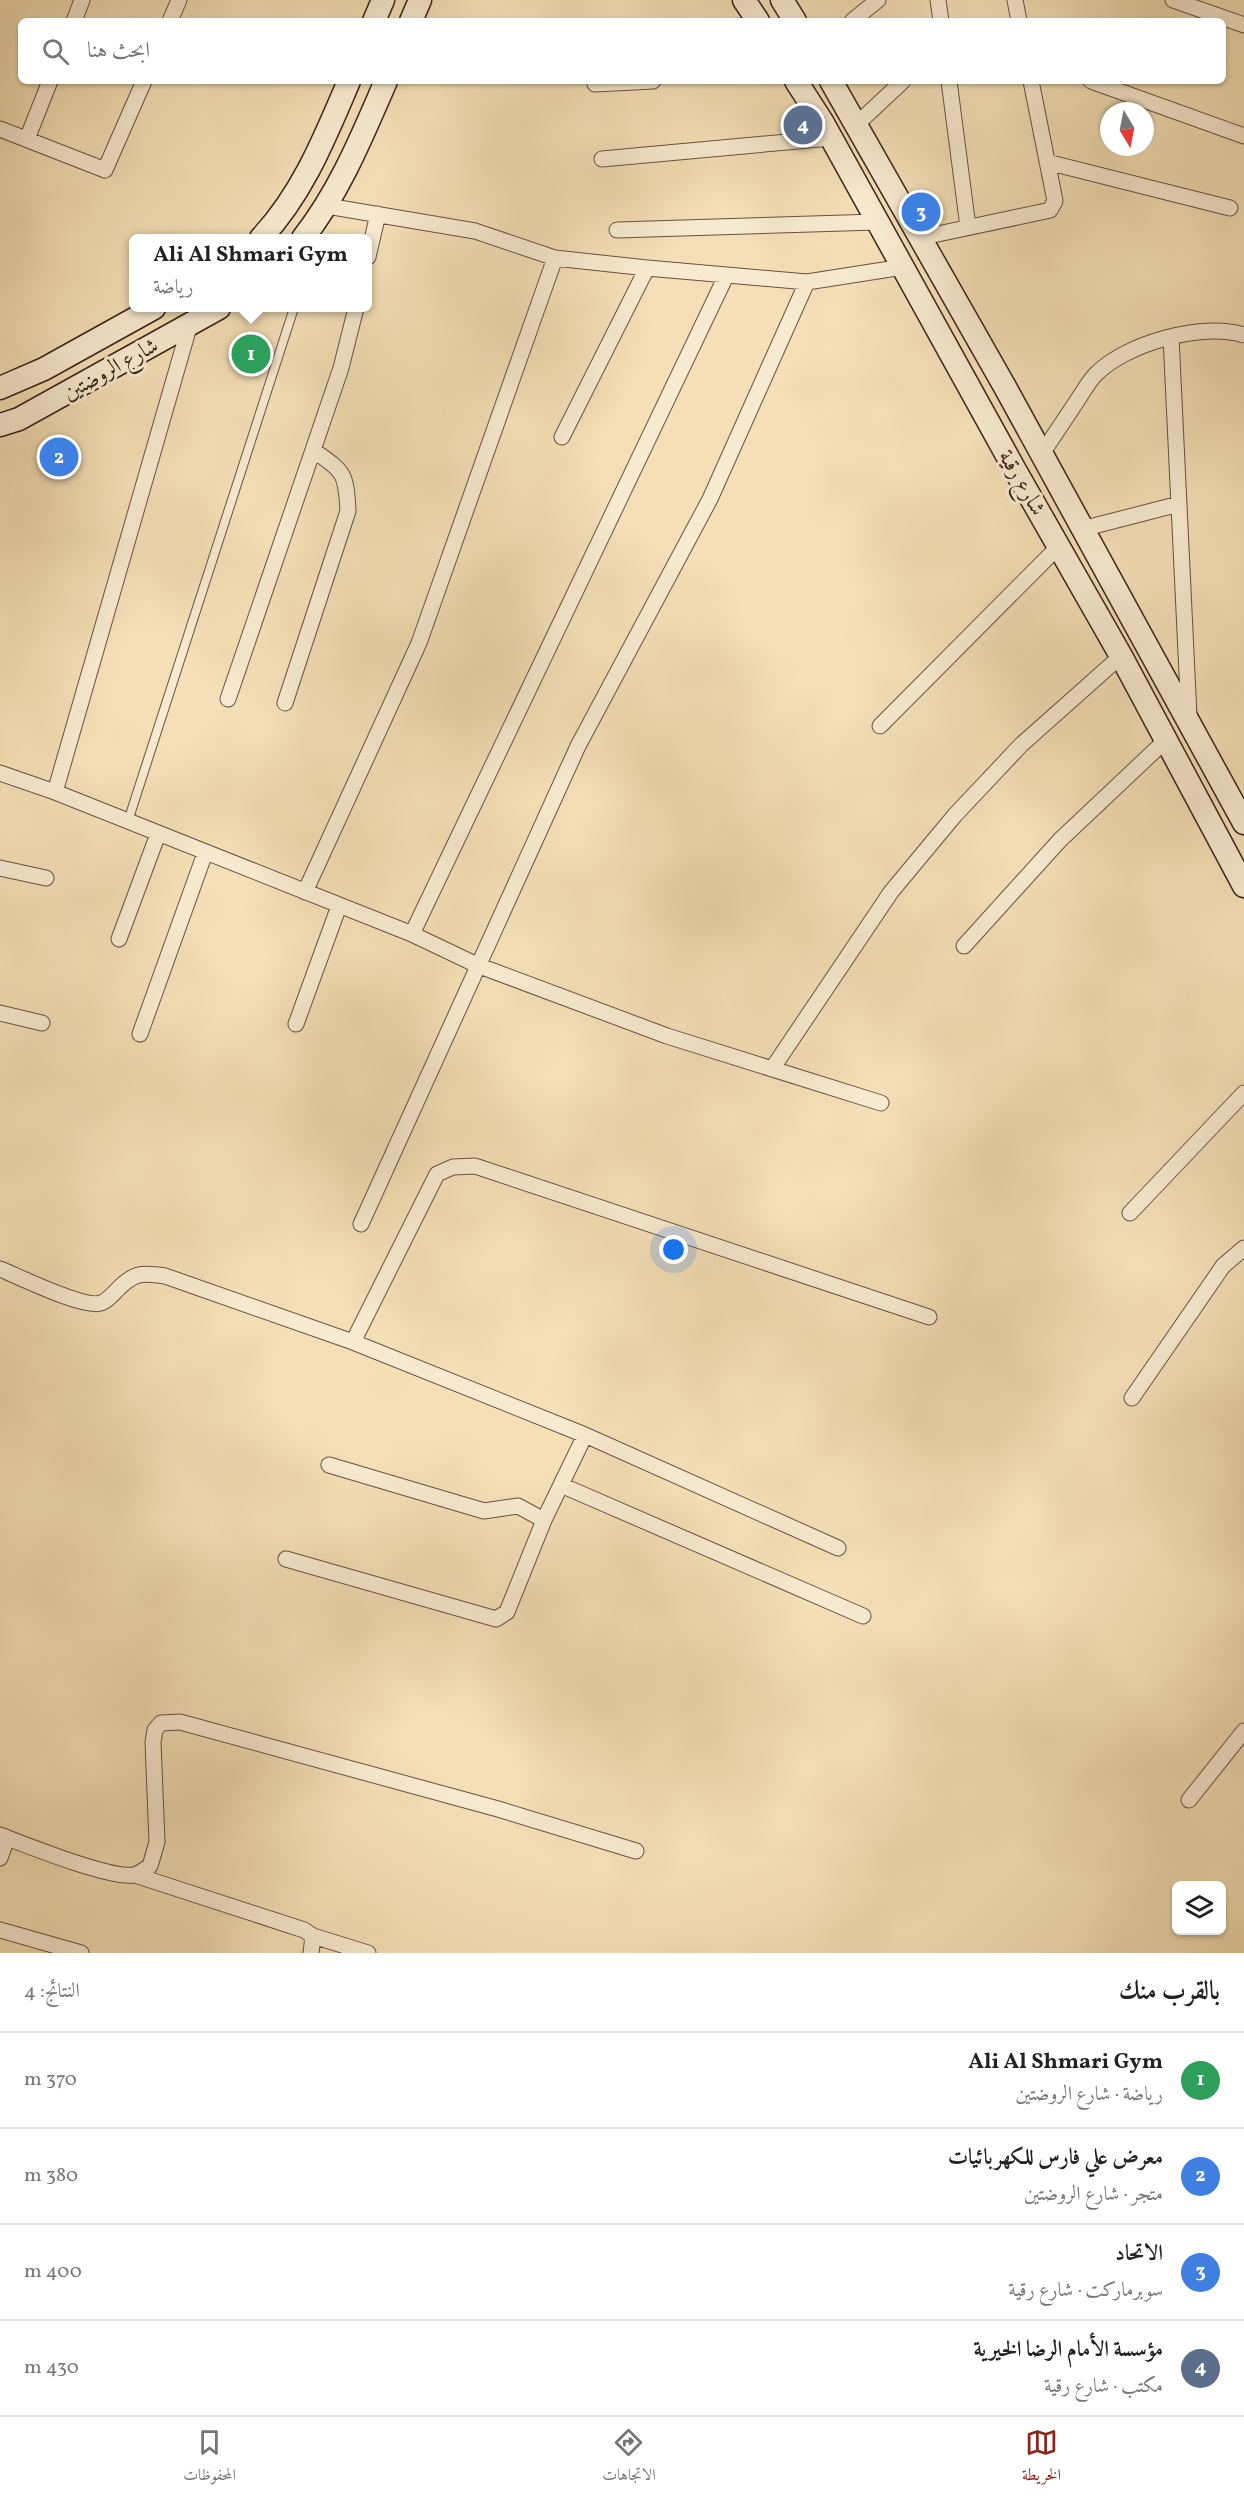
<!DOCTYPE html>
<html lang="ar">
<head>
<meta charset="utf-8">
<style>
  body { margin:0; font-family:Vollkorn,Amiri,serif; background:#f6f6f6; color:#222; direction:rtl }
  .controls { position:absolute; right:18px; bottom:18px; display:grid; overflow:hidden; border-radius:9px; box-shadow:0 2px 4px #0004 }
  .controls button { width:54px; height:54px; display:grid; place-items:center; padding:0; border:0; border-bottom:2px solid #e0e0e0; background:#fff; color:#222; font:30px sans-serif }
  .compass { position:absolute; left:1100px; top:102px; width:54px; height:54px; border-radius:50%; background:#fff; box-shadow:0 2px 4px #0004; rotate:170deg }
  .you { position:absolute; left:674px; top:1250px; width:21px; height:21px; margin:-15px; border:4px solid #fff; border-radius:50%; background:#1a73e8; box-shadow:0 0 0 9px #1a73e833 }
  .badge { display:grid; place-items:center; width:39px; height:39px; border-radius:50%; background:#8f2418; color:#fff; font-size:20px; font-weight:700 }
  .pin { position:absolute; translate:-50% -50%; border:3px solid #fff; box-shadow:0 2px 6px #0006 }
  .popup { position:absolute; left:129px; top:234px; width:243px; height:78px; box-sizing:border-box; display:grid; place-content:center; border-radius:9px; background:#fff; filter:drop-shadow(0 2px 4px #0005); font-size:20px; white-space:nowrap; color:#767676 }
  .popup b { font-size:22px; color:#222 }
  .popup::after { content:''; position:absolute; left:50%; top:100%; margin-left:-12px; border:12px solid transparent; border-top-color:#fff }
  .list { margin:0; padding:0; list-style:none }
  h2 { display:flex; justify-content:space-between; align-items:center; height:78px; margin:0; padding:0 24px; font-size:26px }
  h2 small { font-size:20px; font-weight:400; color:#767676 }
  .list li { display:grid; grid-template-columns:39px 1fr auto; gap:18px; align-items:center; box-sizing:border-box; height:96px; padding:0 24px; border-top:2px solid #e0e0e0 }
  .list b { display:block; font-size:22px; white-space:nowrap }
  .list p { margin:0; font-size:20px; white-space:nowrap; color:#767676 }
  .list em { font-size:20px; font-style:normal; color:#767676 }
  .icon { flex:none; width:33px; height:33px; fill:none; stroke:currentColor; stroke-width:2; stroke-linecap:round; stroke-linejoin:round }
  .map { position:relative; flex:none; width:1244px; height:1953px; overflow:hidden; direction:ltr }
  .search { position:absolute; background:#fff; box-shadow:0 2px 4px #0004; left:18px; right:18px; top:18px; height:66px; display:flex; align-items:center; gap:15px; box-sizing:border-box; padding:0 21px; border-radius:9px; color:#767676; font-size:22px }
  .sheet { height:462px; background:#fff }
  nav { display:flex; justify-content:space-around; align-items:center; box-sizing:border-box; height:84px; border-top:2px solid #e0e0e0; background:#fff; font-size:16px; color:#767676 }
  nav a { display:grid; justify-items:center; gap:3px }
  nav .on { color:#8f2418 }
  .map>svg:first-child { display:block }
</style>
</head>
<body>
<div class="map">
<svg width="1244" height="1953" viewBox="0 0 1244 1953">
  <rect width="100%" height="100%" fill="#f4dfb6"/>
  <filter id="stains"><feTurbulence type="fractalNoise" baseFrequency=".00333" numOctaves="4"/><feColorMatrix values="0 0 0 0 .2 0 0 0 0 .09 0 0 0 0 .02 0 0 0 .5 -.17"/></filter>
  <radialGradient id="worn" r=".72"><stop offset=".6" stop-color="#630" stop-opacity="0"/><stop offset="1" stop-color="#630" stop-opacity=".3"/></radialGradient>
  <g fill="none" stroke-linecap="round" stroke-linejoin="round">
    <!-- lane casing -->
    <g stroke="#685140" stroke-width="10">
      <path id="lane" d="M128 821 294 308"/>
    </g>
    <!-- street casing -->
    <g stroke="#685140" stroke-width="17">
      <path id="street" d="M938 0 941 21
        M1015 0 1019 21
        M1173 0 1244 25
        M74 21 82 0
        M170 21 179 0
        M852 21 878 0
        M949 81 968 227
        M1091 81 1244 136
        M595 84 653 81
        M857 124 903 81
        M0 129 105 170 144 81
        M27 139 50 81
        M602 159 831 138
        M1047 162 1230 208
        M327 206 475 231 555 258 647 268 807 282 903 267
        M617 230 877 222
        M919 238 1046 211 1050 210 1055 201 1031 81
        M368 257 378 214
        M1171 337 1189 716
        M562 437 647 268
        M1041 455C1053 437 1065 419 1077 401 1083 392 1089 381 1096 374 1127 343 1202 322 1244 335
        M1082 529 1179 504
        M228 699 341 368 356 308
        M285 703 348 511C346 472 344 472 313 450
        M880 726 1059 546
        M0 773 55 792 412 934 477 965 667 1036 881 1103
        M55 792 190 324
        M0 868 46 878
        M305 892 419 643 555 258
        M412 934 726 276
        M119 939 158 834
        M964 946 1060 840 1166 740
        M0 1013 42 1023
        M296 1024 339 906
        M140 1034 205 853
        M772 1069 891 892 955 815 1021 745 1121 656
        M1130 1213 1244 1093
        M361 1224 578 746 710 499 807 282
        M0 1269C20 1277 84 1309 101 1303 107 1301 112 1295 116 1291 133 1273 141 1272 165 1276L353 1342 585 1435 838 1548
        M353 1342 437 1174 453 1167 475 1166 929 1317
        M1132 1398 1223 1266 1244 1248
        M329 1465 484 1511 518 1506 544 1520
        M561 1485 863 1616
        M286 1559 496 1619 507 1612 544 1520 585 1435
        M1189 1800 1244 1731
        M0 1835C26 1845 110 1879 134 1875 139 1874 145 1869 150 1866L157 1842 153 1742 155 1730 161 1723 180 1722 498 1809 636 1851
        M0 1858 7 1838
        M135 1875 304 1930 313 1936 311 1953
        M0 1930 81 1953
        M313 1936 368 1953"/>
    </g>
    <!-- secondary casing -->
    <g stroke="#392219" stroke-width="25">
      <path id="secondary" d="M744 0 758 21
        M782 0 795 21
        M374 21 383 0
        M411 21 420 0
        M796 81 823 123 1015 470 1121 656 1244 886
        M831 81 1005 387 1244 823
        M261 238C303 193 325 137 349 81
        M303 238C340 191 362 136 386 81
        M0 388 44 369 154 308
        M0 425 19 419 219 308"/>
    </g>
    <!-- lane -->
    <use href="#lane" stroke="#f8ead0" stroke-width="8"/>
    <!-- street -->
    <use href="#street" stroke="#f8ead0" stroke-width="15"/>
    <!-- secondary -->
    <use href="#secondary" stroke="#f8ead0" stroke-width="22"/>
  </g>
  <g text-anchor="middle" stroke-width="6" stroke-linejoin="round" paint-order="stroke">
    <!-- street labels -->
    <g font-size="22" fill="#392219" stroke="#f8ead0">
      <text transform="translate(110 368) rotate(-29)" y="8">شارع الروضتين</text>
      <text transform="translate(1023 482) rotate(60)" y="8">شارع رقية</text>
    </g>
  </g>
  <rect width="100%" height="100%" filter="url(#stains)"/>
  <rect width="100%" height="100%" fill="url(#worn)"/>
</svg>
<div class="controls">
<button><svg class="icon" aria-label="layers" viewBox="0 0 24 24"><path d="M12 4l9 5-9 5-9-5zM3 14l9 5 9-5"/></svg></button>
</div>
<svg class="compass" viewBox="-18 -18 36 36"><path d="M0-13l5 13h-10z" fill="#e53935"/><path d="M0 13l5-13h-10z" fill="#767676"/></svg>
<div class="you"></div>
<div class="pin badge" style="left:251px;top:354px;background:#2e9e5b">1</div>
<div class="popup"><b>Ali Al Shmari Gym</b>رياضة</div>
<div class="pin badge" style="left:59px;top:457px;background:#3f7fe0">2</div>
<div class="pin badge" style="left:921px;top:212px;background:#3f7fe0">3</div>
<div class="pin badge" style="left:803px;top:125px;background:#5c6f8a">4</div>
<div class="search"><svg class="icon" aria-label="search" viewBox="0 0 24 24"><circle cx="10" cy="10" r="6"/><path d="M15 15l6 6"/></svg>ابحث هنا</div>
</div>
<section class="sheet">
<h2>بالقرب منك<small>النتائج: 4</small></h2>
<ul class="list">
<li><span class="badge" style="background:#2e9e5b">1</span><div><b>Ali Al Shmari Gym</b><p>رياضة · شارع الروضتين</p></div><em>370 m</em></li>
<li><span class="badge" style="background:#3f7fe0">2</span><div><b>معرض علي فارس للكهربائيات</b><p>متجر · شارع الروضتين</p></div><em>380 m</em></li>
<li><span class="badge" style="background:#3f7fe0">3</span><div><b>الاتحاد</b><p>سوبرماركت · شارع رقية</p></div><em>400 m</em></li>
<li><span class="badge" style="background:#5c6f8a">4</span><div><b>مؤسسة الأمام الرضا الخيرية</b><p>مكتب · شارع رقية</p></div><em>430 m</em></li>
</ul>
</section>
<nav>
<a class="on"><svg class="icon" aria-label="map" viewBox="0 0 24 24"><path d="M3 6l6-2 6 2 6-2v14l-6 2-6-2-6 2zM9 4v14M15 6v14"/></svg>الخريطة</a>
<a><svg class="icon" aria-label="directions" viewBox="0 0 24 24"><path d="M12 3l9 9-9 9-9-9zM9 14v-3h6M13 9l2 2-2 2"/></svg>الاتجاهات</a>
<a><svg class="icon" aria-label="saved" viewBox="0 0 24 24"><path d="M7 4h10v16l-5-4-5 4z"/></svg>المحفوظات</a>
</nav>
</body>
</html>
